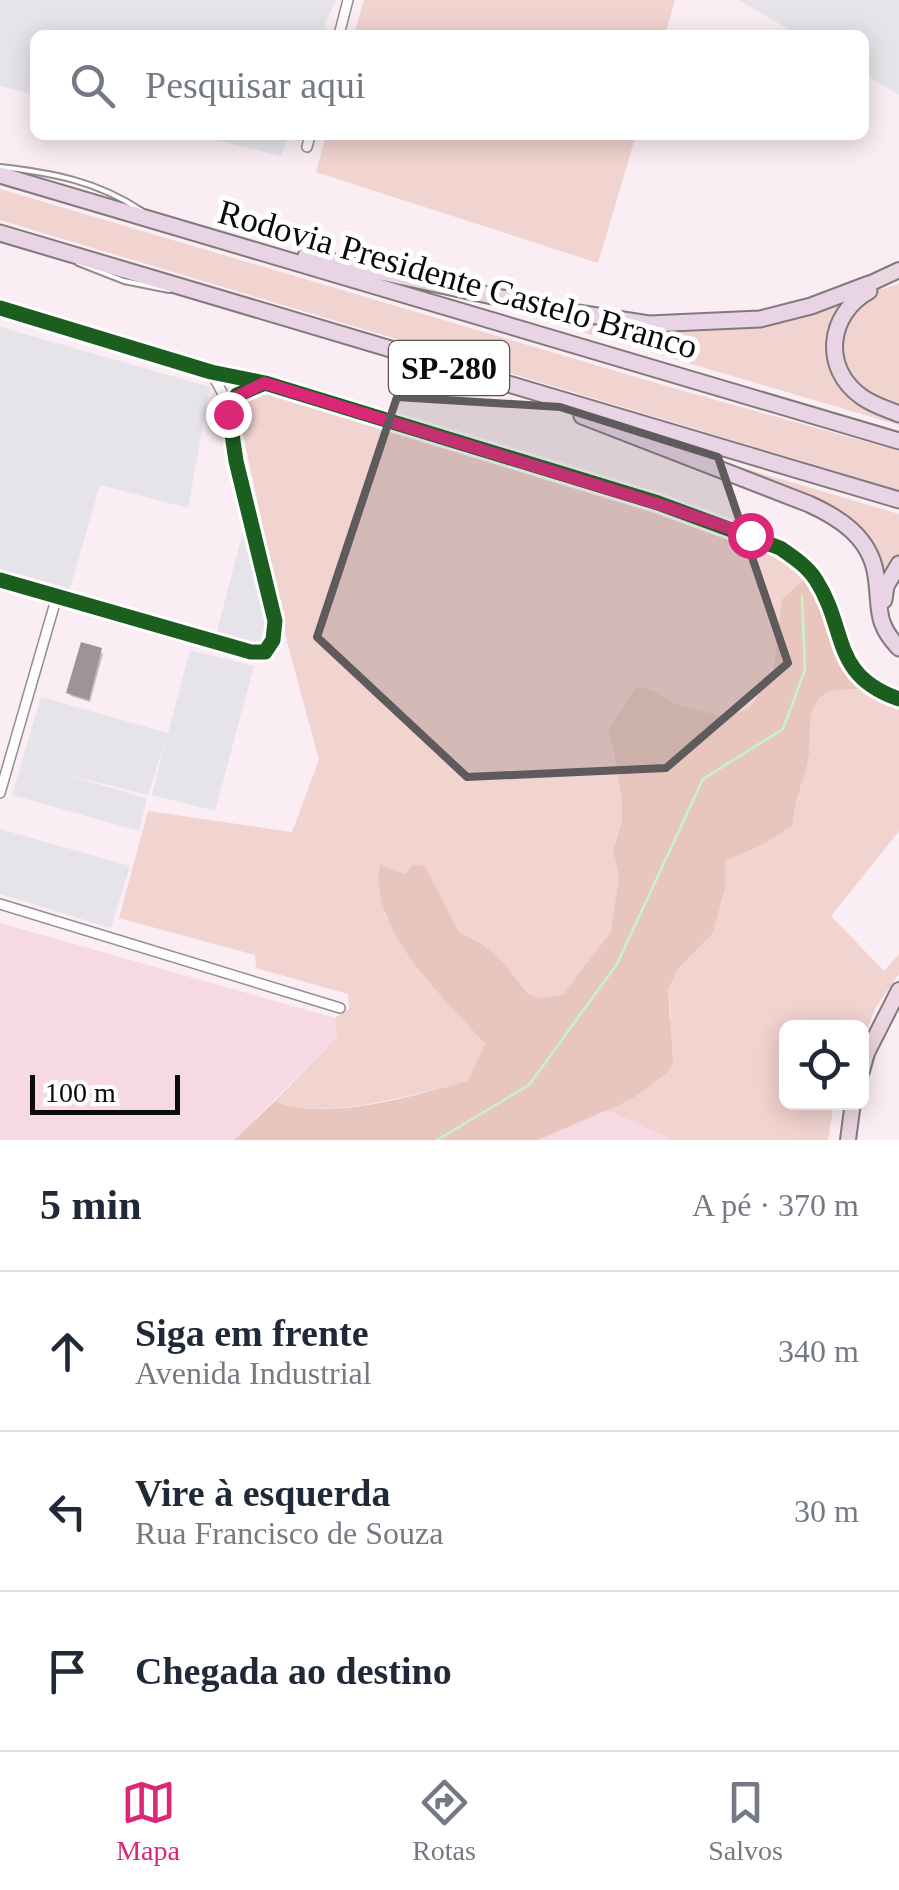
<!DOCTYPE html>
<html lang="pt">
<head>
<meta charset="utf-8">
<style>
  body { margin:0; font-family:Georgia,serif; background:#f2f2f3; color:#1f2937 }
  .controls { position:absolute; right:30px; bottom:30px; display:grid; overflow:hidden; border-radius:15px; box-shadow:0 5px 25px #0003 }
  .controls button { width:90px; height:90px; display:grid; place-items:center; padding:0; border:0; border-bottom:2px solid #e0e1e3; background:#fff; color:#1f2937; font:50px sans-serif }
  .scale { position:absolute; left:30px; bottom:25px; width:150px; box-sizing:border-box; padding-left:10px; border:5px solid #0b0b0b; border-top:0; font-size:28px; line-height:35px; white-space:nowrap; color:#0b0b0b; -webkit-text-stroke:8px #fff; paint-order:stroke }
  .stop { position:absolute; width:30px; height:30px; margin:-22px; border:8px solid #db2777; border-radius:50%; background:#fff }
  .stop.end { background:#db2777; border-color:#fff; box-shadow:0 2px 10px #0008 }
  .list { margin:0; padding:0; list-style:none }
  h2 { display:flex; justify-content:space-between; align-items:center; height:130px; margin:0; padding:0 40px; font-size:42px }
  h2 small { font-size:32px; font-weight:400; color:#747a83 }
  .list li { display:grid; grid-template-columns:65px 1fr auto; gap:30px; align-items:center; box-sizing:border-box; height:160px; padding:0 40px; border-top:2px solid #e0e1e3 }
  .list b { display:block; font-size:38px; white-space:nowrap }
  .list p { margin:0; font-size:32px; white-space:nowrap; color:#747a83 }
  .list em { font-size:32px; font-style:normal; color:#747a83 }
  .icon { flex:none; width:55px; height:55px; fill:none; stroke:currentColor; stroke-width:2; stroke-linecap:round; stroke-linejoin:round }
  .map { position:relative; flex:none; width:899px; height:1140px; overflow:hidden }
  .search { position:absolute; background:#fff; box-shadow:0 5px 25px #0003; left:30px; right:30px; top:30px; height:110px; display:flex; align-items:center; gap:25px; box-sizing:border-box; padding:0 35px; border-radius:15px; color:#747a83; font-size:38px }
  .sheet { height:610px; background:#fff }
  nav { display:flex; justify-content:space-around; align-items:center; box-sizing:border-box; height:140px; border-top:2px solid #e0e1e3; background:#fff; font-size:28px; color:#747a83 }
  nav a { display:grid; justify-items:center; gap:5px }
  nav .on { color:#db2777 }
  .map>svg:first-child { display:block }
</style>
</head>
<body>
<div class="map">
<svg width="899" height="1140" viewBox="0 0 899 1140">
  <rect width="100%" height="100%" fill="#faedf3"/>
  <!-- industrial -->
  <path fill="#e7e4e9" d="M0 0H336L325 24 326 35H35V95L0 86Z
    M739 0H899V95L864 74V35H798Z
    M196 135H289L281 156Z
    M0 327 210 387 188 508 100 485 70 589 0 569Z
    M243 531 268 631 265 642 255 648 216 635Z
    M190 650 254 666 215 811 152 795 166 738 148 795 65 774 147 799 139 831 12 795 41 697 168 733Z
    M0 829 130 866 111 928 0 894Z"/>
  <!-- farmland -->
  <path fill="#f7d9e4" d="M0 923 335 1018 337 1037 234 1140H0Z
    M605 1109 673 1140H538L565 1126Z"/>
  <!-- green -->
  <path fill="#f1d3cf" d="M364 0H675L665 35H354Z
    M326 135H636L598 263 316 172Z
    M0 189 680 390 899 451V490L0 220Z
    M899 284V410C854 387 842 383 840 330L871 292Z
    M453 294 669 329 834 302 841 307 833 371 899 418V425Z
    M257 390 655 508 775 552 805 578 782 599 773 672 749 709 724 718 676 704 650 689 636 687 613 753 622 799V821L613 851 619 877 610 933 563 996 540 998 527 993 506 965 484 945 459 932 425 867 404 875 382 865 385 915 406 952 486 1044 468 1082C412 1093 328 1123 275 1101L337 1037 335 1018 349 1009 348 994 256 968 255 955 119 918 148 811 292 832 319 760 286 638 238 410 247 395Z
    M723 462 899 514V556L884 577 871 544 722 466Z
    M864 688 879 698 899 705V831L831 916 884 971 899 954V974L876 1007 862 1041V1028H786V1102L834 1103 828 1140H673L605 1109 630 1100 671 1018 668 990 677 970 713 933 725 889V861L760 846 793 826C793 800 806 779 809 755 811 737 806 705 825 694 833 688 853 691 864 688Z"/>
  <!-- forest -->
  <path fill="#e8c6be" d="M805 578C829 610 830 663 864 688 853 691 833 688 825 694 806 705 811 737 809 755 806 779 793 800 793 826L760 846 725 861V889L713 933 677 970 668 990 673 1062 667 1073 630 1100 538 1140H234L275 1101C326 1123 415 1095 468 1081L485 1044C445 997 364 928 381 860L382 865 404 874 413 865 425 866 459 932 484 945 506 965 527 993 540 998 563 995 610 933 619 877 613 851 622 821V799L609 729 636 687 650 689 676 704 724 717 749 709 773 672 782 599Z"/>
  <!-- shadow -->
  <path fill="#0003" d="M100 651 103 654 90 702 71 696 69 693Z"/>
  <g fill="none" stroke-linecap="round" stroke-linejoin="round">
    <!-- stream -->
    <path stroke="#c4f4c8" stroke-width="2.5" d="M437 1140 529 1085 617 964 703 779 783 729 805 670 802 597"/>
  </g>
  <!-- building -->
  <path fill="#9c9499" d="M81 642 102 648 89 700 66 693Z"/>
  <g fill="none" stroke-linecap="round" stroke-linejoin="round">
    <!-- service casing -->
    <g stroke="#938d8f" stroke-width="8">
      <path id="service" d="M0 167C53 173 97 181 142 211
        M78 263 124 281 169 290"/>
    </g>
    <!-- minor casing -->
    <g stroke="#938d8f" stroke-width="12">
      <path id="minor" d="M339 35 348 0
        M307 147 310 135
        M0 308 211 372 265 383 658 503 780 548C793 557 807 566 816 580 848 630 830 675 899 699
        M211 372 230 407
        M0 580 251 652H265L273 640 275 621C267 588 222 427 230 405 236 393 250 388 262 384
        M0 793 57 596
        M0 904 340 1008"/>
    </g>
    <!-- primary casing -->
    <g stroke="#807a7d" stroke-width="18">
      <path id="primary" d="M869 284 899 270
        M862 1071 867 1053 899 990
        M848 1140 853 1102"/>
    </g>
    <!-- motorway casing -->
    <g stroke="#807a7d" stroke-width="19">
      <path id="motorway" d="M0 175 899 441
        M0 233 899 500
        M306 256 558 310 649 324 760 319 811 306 869 284
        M869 291C828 314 821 368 862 397 873 405 887 409 899 414
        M582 416 809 504C840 518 871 538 876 576 881 608 874 622 899 648
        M884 600 886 586 899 564"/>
    </g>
    <!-- service -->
    <use href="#service" stroke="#fefcfd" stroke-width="4"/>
    <!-- minor -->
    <use href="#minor" stroke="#fefcfd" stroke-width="9"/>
    <!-- primary -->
    <use href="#primary" stroke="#ecd6e1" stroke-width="14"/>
    <!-- motorway -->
    <use href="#motorway" stroke="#e9d4e5" stroke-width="15"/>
    <!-- cycleway casing -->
    <g stroke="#fff" stroke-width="21">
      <path id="cycleway" d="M0 308 211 372 265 383 658 503 780 548C793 557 807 566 816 580 848 630 830 675 899 699
        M0 580 251 652H265L273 640 275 621 236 461 229 414 237 395 265 383"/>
    </g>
    <!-- cycleway -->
    <use href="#cycleway" stroke="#1b5e20" stroke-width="15"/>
  </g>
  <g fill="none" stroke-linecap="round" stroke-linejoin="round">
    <!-- route -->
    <path stroke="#db2777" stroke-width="12" d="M228 414 238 396 264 383 658 504 750 535"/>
  </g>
  <!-- marked area -->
  <path fill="#5f5a5c" fill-opacity="0.2" stroke="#5f5a5c" stroke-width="8" stroke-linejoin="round" d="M397 397 560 407 718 457 788 663 666 768 467 777 317 637Z"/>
  <g text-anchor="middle" stroke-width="10" stroke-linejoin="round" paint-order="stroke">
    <!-- shield labels -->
    <rect fill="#fff" stroke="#545454" stroke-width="2.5" x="389" y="341" width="120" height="54" rx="8"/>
    <g font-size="32" font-weight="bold" fill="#0b0b0b">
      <text x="449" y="379">SP-280</text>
    </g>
    <!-- street labels -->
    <g font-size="35" fill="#0b0b0b" stroke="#fff">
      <text transform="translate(458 279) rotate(16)" y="12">Rodovia Presidente Castelo Branco</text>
    </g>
  </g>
</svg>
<div class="controls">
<button><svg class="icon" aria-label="locate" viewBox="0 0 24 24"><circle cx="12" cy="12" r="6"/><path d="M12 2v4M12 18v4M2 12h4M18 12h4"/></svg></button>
</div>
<div class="scale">100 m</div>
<div class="stop" style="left:750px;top:535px"></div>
<div class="stop end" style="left:228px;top:414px"></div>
<div class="search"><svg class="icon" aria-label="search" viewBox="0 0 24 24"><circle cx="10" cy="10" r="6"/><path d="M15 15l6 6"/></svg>Pesquisar aqui</div>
</div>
<section class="sheet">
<h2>5 min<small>A pé · 370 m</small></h2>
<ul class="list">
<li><svg class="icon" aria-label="ahead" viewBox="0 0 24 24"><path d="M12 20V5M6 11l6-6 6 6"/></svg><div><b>Siga em frente</b><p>Avenida Industrial</p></div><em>340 m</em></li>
<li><svg class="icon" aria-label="left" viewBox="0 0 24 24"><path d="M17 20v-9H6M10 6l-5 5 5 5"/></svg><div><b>Vire à esquerda</b><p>Rua Francisco de Souza</p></div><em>30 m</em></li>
<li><svg class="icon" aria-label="arrive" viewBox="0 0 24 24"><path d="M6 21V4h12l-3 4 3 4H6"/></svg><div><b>Chegada ao destino</b></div></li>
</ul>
</section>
<nav>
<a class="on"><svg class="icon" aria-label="map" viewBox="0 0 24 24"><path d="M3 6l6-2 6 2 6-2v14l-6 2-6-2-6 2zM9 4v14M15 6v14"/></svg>Mapa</a>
<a><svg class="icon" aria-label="directions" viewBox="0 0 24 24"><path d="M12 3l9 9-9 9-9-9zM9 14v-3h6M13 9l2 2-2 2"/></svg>Rotas</a>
<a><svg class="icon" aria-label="saved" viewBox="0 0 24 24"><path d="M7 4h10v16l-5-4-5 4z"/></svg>Salvos</a>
</nav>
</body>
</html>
